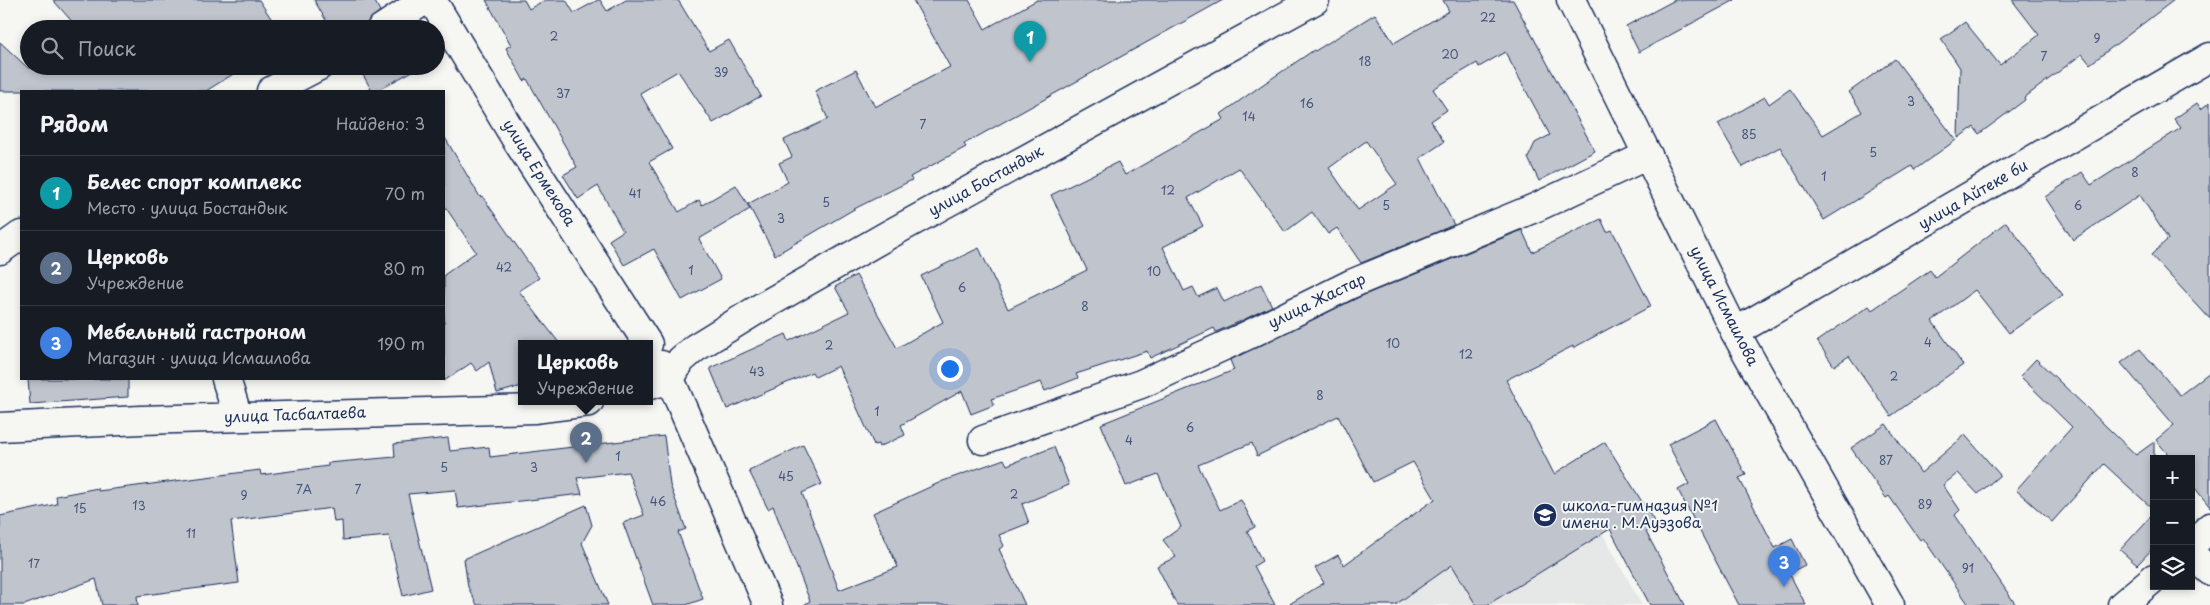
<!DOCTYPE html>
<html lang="ru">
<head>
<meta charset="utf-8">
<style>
  body { margin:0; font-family:"Playpen Sans",sans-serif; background:#242831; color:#f1f3f6 }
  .controls { position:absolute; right:15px; bottom:15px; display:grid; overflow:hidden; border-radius:0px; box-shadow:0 2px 8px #0003 }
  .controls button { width:45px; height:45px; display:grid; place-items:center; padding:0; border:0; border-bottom:1px solid #363941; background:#171b24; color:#f1f3f6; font:25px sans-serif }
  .you { position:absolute; left:949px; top:368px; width:18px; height:18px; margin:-12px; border:4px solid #fff; border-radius:50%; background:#1a73e8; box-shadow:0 0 0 8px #1a73e833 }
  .badge { display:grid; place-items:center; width:32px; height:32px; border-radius:50%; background:#0b8043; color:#fff; font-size:16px; font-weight:700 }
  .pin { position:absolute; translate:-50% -41px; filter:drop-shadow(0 1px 2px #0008) }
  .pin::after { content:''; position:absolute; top:26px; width:18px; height:15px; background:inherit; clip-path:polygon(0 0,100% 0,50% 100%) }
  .popup { position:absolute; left:518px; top:340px; width:135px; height:65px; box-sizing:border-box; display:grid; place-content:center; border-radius:0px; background:#171b24; filter:drop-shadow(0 1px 4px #0005); font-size:16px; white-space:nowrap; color:#9ea1a6 }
  .popup b { font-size:19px; color:#f1f3f6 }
  .popup::after { content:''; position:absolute; left:50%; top:100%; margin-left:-10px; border:10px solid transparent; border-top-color:#171b24 }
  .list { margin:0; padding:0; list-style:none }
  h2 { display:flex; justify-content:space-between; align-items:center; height:65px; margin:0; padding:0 20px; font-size:21px }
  h2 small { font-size:16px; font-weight:400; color:#9ea1a6 }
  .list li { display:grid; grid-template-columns:32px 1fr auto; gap:15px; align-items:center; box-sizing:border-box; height:75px; padding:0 20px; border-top:1px solid #363941 }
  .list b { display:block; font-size:19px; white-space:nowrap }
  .list p { margin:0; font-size:16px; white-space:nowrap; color:#9ea1a6 }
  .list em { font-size:16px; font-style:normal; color:#9ea1a6 }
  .icon { flex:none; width:28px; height:28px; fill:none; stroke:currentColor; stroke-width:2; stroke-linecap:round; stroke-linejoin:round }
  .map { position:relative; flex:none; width:2210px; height:605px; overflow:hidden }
  .search { position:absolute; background:#171b24; box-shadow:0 2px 8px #0003; left:20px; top:20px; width:425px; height:55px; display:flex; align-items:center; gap:12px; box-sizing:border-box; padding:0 18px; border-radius:28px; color:#9ea1a6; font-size:19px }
  .panel { position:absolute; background:#171b24; box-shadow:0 2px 8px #0003; left:20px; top:90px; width:425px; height:290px; border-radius:0px }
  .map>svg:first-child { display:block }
</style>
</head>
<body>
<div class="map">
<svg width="2210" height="605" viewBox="0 0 2210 605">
  <rect width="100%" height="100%" fill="#f6f6f2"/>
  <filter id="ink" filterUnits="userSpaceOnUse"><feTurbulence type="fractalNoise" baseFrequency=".02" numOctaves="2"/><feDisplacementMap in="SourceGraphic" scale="10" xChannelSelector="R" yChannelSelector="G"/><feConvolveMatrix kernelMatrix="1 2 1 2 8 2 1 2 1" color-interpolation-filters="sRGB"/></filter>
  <g filter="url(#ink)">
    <!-- built -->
    <path fill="#e6e7e7" d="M1569 473 1642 605H1365Z"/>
    <!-- building -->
    <path fill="#c0c4cd" stroke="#1b2f5e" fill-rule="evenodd" d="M53 0H259L278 29H72L76 26Z
      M314 0H374L380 11 360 29H331Z
      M486 0H524L529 9 545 0H566L574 13 598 0H600L607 11 626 0H678L709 51 729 40 761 96 713 123 678 71 640 93 672 149 649 162 679 212 699 200 702 205 736 185 750 209 699 239 721 279 682 300 654 249 624 265 609 240 623 231 598 186 578 199 563 175 577 167 527 79 524 81 506 48 511 45Z
      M913 0H969L985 29 1037 0H1223L964 144 966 147 910 177 912 180 856 208 775 255 748 204 788 182 779 163 792 157 784 140 828 119 815 91 856 70 875 107 950 67Z
      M1443 0H1513L1595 151 1539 181 1528 158 1535 143 1550 135 1505 52 1479 67 1477 63 1433 89 1447 110 1431 121 1444 142 1420 158 1454 225 1361 263 1337 228 1328 234 1312 212 1285 232 1239 168 1188 198 1203 226 1163 247 1184 291 1193 287 1198 297 1217 288 1224 302 1261 284 1272 306 1241 321 1216 332 1214 328 1150 358 1147 351 1076 374 1078 378 1045 391 1041 382 991 399 994 405 971 414 962 391 901 425 905 435 879 447 878 444 874 445 838 366 815 377 812 372 727 409 710 368 786 334 789 341 849 312 835 287 856 275 897 348 943 322 921 276 979 248 1008 309 1087 270 1051 195 1118 162 1125 175 1224 119 1221 114 1262 85 1314 50 1315 51 1375 14 1394 43 1449 11ZM1366 141 1397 184 1358 210 1329 168Z
      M1675 0H1735L1639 52 1626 26Z
      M2012 0H2174L2090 64 2082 54 2024 98 2025 100 1979 134 1974 127 1958 138 1960 68 1941 39 1965 22 2000 65 2039 35Z
      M0 42 28 68 246 66 206 91H0Z
      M1895 59 1956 140 1914 170 1912 166 1824 220 1780 147 1743 167 1718 124 1765 97 1769 104 1790 89 1823 135 1862 112 1849 92Z
      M358 66H422L376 91H372Z
      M2210 102V319L2151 255 2168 239 2140 195 2073 240 2045 197 2082 172 2091 185 2181 128 2174 119 2197 103 2201 109Z
      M444 136 480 197 482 196 539 278 519 291 560 344H522V386L497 393 489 362 477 371 471 363 444 381V275L476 252 444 205Z
      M1601 219 1607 232 1612 230 1651 306 1573 348V346L1506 380 1554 474 1605 442 1657 526 1646 532 1685 605H1650L1610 529 1487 605H1476L1452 565 1395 605H1288L1324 583 1315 568 1338 555 1344 565 1435 499 1413 462 1373 482 1338 416 1257 456 1252 443 1198 465 1220 510 1241 500 1255 527 1247 531 1262 561 1254 566 1275 605H1177L1157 566 1176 557 1163 540 1181 527 1158 474 1126 486 1101 424 1234 370 1230 360 1357 298 1522 230 1532 252Z
      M2006 222 2063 295 2009 333 1975 290 1932 321 1963 365 1891 416 1849 356 1834 366 1817 341 1869 306 1872 310 1930 270 1935 277Z
      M2140 349 2180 395 2210 372V507L2191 483V459H2172L2156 440 2174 425 2121 363Z
      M2036 359 2136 455 2154 442V510L2104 464 2052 522 2016 490 2072 427 2020 376Z
      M28 379H128V397L30 404Z
      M1716 419 1746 475 1739 478 1775 548 1792 539 1805 565 1789 573 1806 605H1739L1678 490 1689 484 1668 444Z
      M1886 424 1921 473 1965 435 2000 475 1978 494 1958 473 1943 485 1960 510 1955 515 2016 605H1969L1923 538 1920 540 1889 496 1886 498 1851 448Z
      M664 436 670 485 686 529 678 532 703 599 686 605H653L623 523 644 515 628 472 577 478 582 494 458 508 455 490 408 494 431 589 403 596 389 536 343 540 342 521 334 522 332 508 231 521 239 583 137 596 138 605H102L96 579 24 605H0V516L57 504 56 496 98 488V491L260 470 261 475 328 466V463L395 457 394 444 448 438 450 451 489 447 490 457Z
      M803 445 822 484 802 493 839 590 898 567 873 513 943 481 1004 459 1007 465 1054 447 1069 485 1022 504 1029 523 999 535 1004 546 999 549 1025 605H804L810 601 773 506 768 509 749 471Z
      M586 505 592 525 582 543 608 605H477L468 587 464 559Z
      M2154 513V547L2137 565 2120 550Z"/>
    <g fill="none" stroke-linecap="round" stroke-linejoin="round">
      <!-- minor casing -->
      <g stroke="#1b2f5e" stroke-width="31">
        <path id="minor" d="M432 0 517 141 648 344
          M381 29 425 0
          M271 91 319 66
          M0 250 21 235
          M1735 332 2210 57
          M661 365 670 379 768 605
          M226 379 238 417
          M650 385 670 379 681 360 695 348 760 308 888 235 1315 0
          M0 427 141 420 534 409 589 402
          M983 440 1141 384 1248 335 1351 284 1537 207 1648 155
          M2191 546 2210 527
          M2191 554 2210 571
          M2122 605 2154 578"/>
      </g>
      <!-- primary casing -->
      <g stroke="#1b2f5e" stroke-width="31">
        <path id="primary" d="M1571 0 1735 332 1890 605"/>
      </g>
      <!-- minor -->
      <use href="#minor" stroke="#f6f6f2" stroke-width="28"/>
      <!-- primary -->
      <use href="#primary" stroke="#f6f6f2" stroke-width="28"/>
    </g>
  </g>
  <!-- icons -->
  <defs>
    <g id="school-disc" transform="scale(1.25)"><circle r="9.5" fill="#1b2f5e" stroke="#f6f6f2"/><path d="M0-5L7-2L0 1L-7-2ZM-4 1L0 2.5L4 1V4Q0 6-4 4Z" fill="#fff"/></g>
  </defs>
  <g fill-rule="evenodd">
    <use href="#school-disc" x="1545" y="515"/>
  </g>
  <g text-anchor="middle" stroke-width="4" stroke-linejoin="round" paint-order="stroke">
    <!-- number labels -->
    <g font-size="12" fill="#44547a">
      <text x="1488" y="22">22</text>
      <text x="554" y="41">2</text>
      <text x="2097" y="43">9</text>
      <text x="1450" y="59">20</text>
      <text x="2044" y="61">7</text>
      <text x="1365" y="66">18</text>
      <text x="721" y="77">39</text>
      <text x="563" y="98">37</text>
      <text x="1911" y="106">3</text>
      <text x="1307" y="108">16</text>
      <text x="1249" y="121">14</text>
      <text x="923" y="129">7</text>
      <text x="1749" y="139">85</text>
      <text x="1873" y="157">5</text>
      <text x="2135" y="177">8</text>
      <text x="1824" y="181">1</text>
      <text x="1168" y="195">12</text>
      <text x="635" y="198">41</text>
      <text x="826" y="207">5</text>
      <text x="1386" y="210">5</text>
      <text x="2078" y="210">6</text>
      <text x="781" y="223">3</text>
      <text x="504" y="272">42</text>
      <text x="691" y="275">1</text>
      <text x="1154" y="276">10</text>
      <text x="962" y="292">6</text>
      <text x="1085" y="311">8</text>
      <text x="1928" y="347">4</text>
      <text x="1393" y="348">10</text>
      <text x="829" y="350">2</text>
      <text x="1466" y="359">12</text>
      <text x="757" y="376">43</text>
      <text x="1894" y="381">2</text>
      <text x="1320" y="400">8</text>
      <text x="877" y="416">1</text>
      <text x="1190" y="432">6</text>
      <text x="1129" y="445">4</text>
      <text x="618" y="461">1</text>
      <text x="1886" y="465">87</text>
      <text x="444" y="472">5</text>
      <text x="534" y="472">3</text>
      <text x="786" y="481">45</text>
      <text x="304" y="494">7А</text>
      <text x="358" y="494">7</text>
      <text x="1014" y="499">2</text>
      <text x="244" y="500">9</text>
      <text x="658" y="506">46</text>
      <text x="1925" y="509">89</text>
      <text x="139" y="510">13</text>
      <text x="80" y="513">15</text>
      <text x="191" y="538">11</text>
      <text x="34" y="568">17</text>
      <text x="1968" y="573">91</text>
    </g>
    <!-- street labels -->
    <g font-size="15" fill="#1b2f5e" stroke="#f6f6f2">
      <text transform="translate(539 173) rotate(58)" y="5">улица Ермекова</text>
      <text transform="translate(986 181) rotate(-29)" y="5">улица Бостандык</text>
      <text transform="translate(1973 195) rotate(-30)" y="5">улица Айтеке би</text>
      <text transform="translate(1317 301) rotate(-26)" y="5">улица Жастар</text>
      <text transform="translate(1724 306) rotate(63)" y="5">улица Исмаилова</text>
      <text transform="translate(295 415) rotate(-2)" y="5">улица Тасбалтаева</text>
    </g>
    <!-- poi labels -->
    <g font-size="15" fill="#1b2f5e" stroke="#f6f6f2" text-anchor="start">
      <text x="1562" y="511">школа-гимназия №1<tspan x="1562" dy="17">имени . М.Ауэзова</tspan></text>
    </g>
  </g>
</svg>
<div class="controls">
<button>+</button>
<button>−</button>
<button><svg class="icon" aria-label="layers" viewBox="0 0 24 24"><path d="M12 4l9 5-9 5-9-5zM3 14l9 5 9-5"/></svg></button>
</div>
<div class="you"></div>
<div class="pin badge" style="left:1030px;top:62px;background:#0f9aa8">1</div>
<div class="pin badge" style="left:586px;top:463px;background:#5c6f8a">2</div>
<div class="popup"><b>Церковь</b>Учреждение</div>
<div class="pin badge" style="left:1784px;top:587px;background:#3f7fe0">3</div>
<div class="search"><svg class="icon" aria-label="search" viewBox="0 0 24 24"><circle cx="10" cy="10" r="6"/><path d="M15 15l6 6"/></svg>Поиск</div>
<section class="panel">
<h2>Рядом<small>Найдено: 3</small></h2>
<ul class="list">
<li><span class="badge" style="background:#0f9aa8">1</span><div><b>Белес спорт комплекс</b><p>Место · улица Бостандык</p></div><em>70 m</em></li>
<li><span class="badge" style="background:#5c6f8a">2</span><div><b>Церковь</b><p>Учреждение</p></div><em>80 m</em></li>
<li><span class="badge" style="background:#3f7fe0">3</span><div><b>Мебельный гастроном</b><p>Магазин · улица Исмаилова</p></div><em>190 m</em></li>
</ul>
</section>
</div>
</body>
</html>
